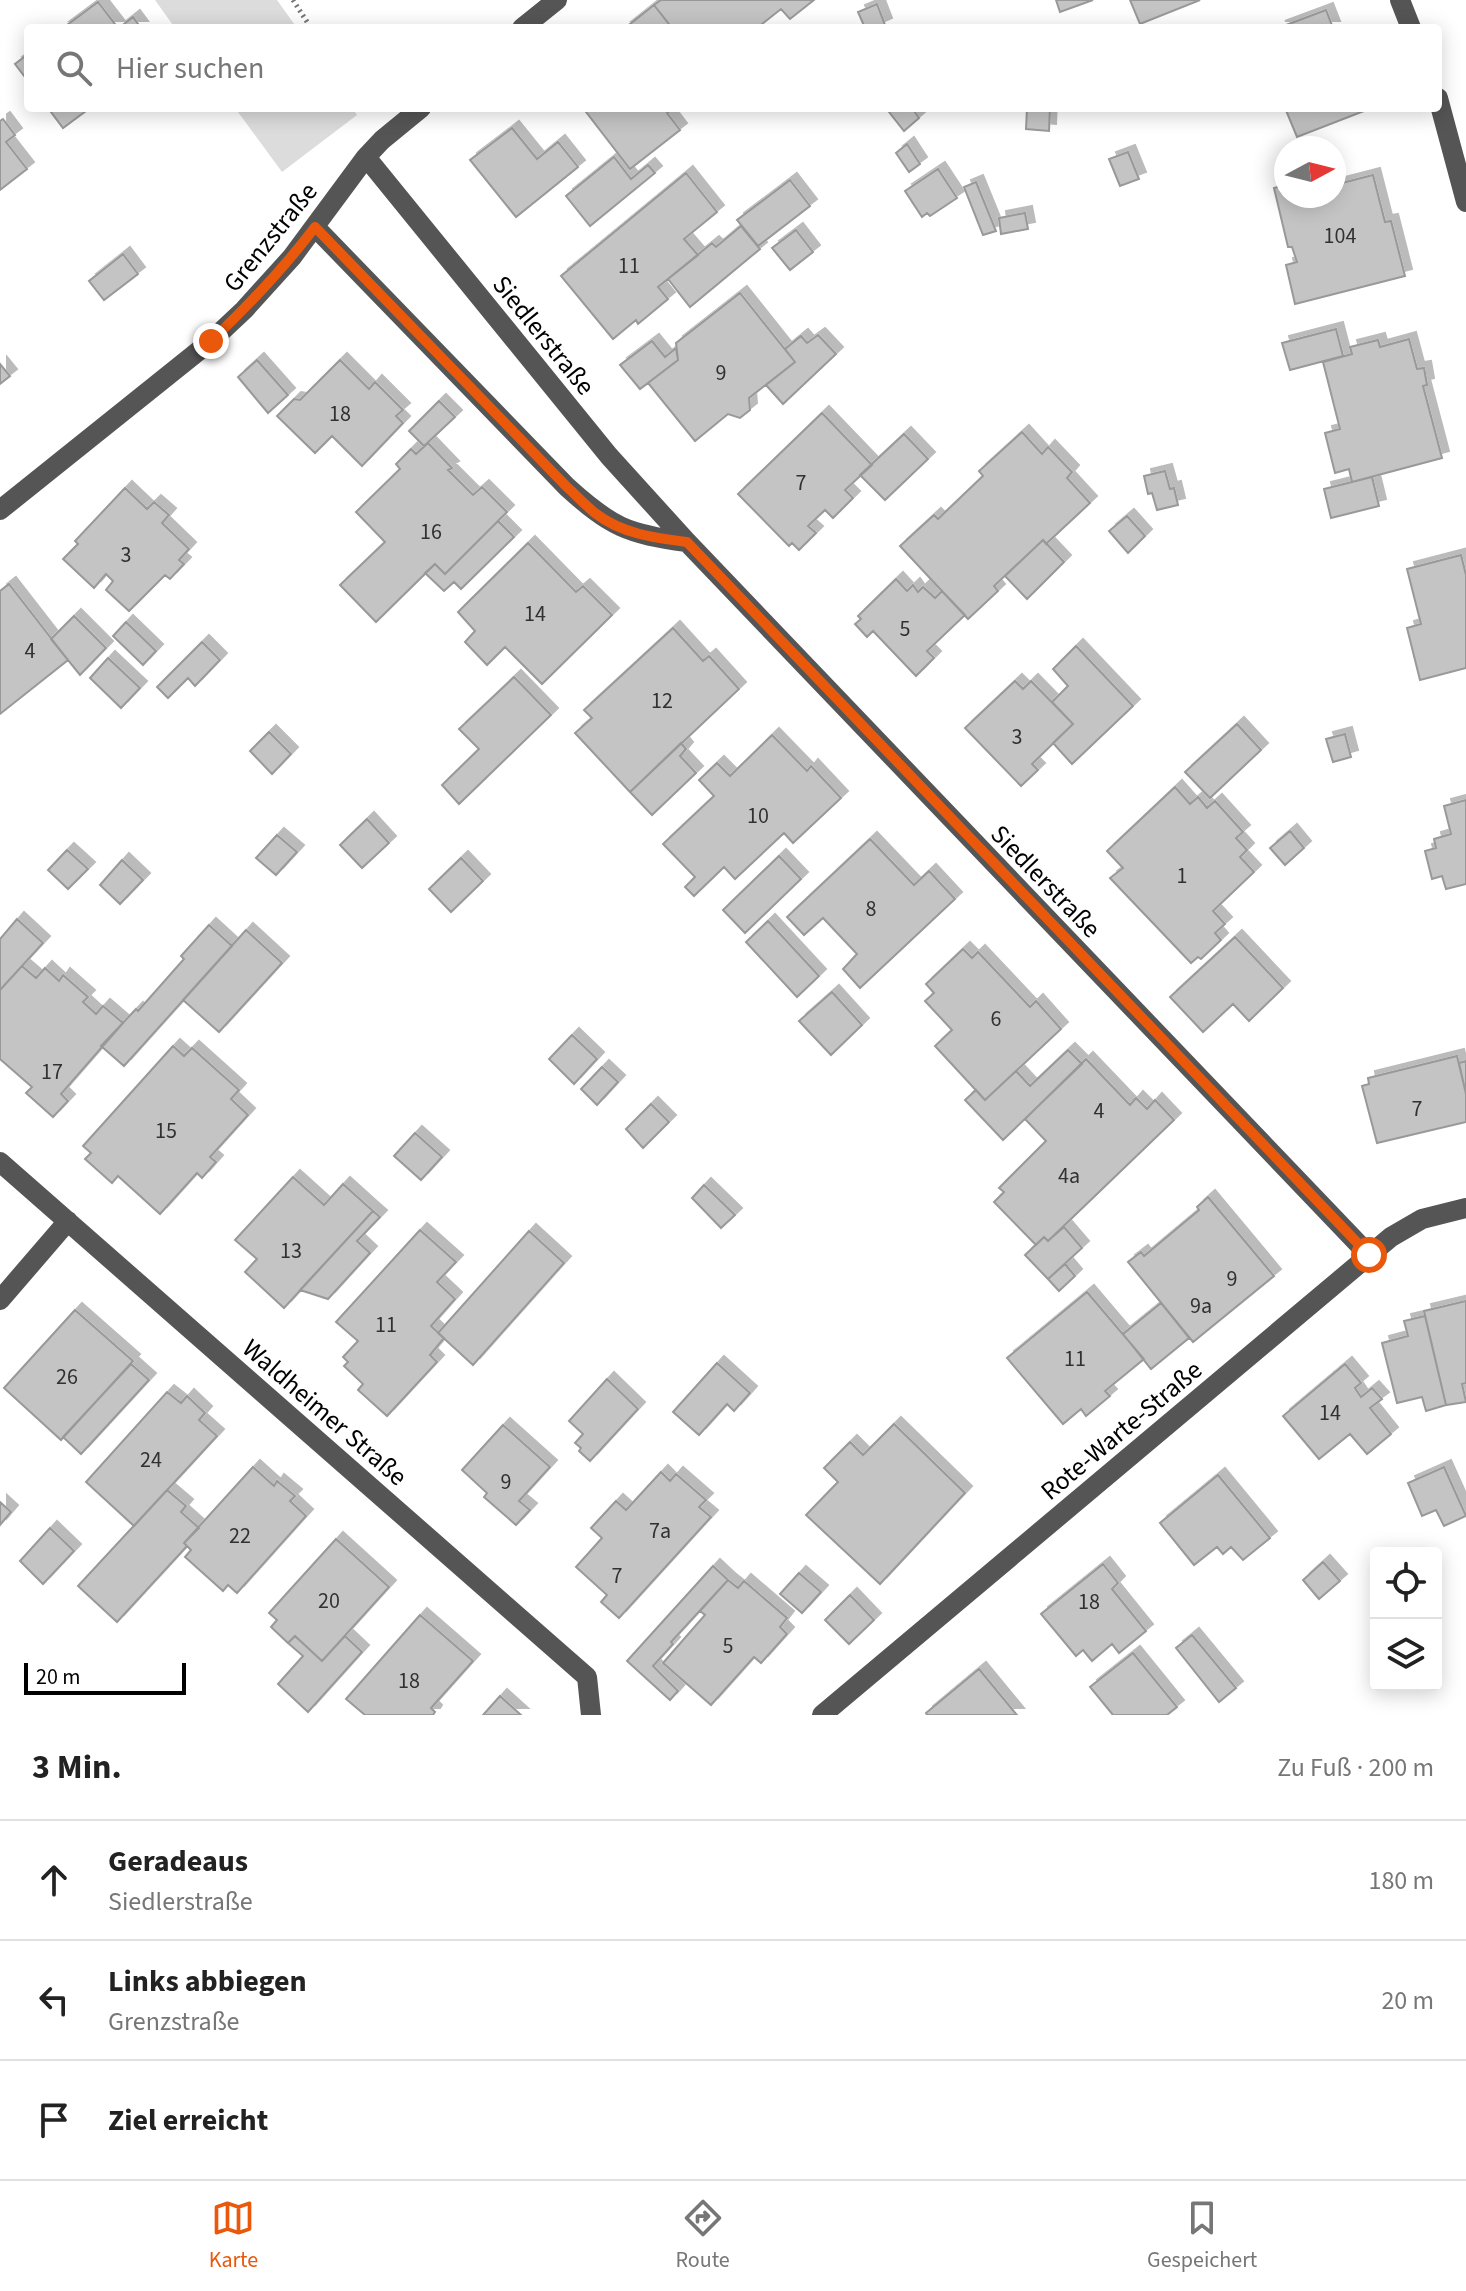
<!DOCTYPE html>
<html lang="de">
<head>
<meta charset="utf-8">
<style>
  body { margin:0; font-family:"Source Sans 3",sans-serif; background:#f2f2f2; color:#222 }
  .controls { position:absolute; right:24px; bottom:24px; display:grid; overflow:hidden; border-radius:8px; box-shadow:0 4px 20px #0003 }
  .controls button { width:72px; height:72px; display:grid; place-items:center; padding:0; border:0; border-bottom:2px solid #e0e0e0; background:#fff; color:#222; font:40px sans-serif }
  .compass { position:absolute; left:1274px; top:136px; width:72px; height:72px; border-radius:50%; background:#fff; box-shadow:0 4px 20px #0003; rotate:83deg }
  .scale { position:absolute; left:24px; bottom:20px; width:162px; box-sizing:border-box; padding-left:8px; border:4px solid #000; border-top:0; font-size:22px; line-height:28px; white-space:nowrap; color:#000; -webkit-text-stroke:6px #fff; paint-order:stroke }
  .stop { position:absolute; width:24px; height:24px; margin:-18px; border:6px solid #ea580c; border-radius:50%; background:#fff }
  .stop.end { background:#ea580c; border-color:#fff; box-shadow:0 2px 8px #0008 }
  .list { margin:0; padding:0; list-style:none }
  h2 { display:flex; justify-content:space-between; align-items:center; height:104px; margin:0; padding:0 32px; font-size:34px }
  h2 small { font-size:26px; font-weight:400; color:#767676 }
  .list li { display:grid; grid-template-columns:52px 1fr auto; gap:24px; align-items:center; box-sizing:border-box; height:120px; padding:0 32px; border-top:2px solid #e0e0e0 }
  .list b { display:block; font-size:30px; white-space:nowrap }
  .list p { margin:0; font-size:26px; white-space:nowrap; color:#767676 }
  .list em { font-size:26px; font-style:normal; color:#767676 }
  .icon { flex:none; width:44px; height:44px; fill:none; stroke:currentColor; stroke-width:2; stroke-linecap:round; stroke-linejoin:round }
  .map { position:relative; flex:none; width:1466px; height:1715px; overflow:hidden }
  .search { position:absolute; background:#fff; box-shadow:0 4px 20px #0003; left:24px; right:24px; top:24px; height:88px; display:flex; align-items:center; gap:20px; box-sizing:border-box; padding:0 28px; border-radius:8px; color:#767676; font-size:30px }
  .sheet { height:464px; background:#fff }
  nav { display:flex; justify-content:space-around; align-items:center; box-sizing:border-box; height:112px; border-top:2px solid #e0e0e0; background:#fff; font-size:22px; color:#767676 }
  nav a { display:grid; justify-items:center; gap:4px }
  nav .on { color:#ea580c }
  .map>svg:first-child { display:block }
</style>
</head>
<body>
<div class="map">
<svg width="1466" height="1715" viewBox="0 0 1466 1715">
  <defs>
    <filter id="shadow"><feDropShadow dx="7" dy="-7" stdDeviation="0" flood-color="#0004"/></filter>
  </defs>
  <rect width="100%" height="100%" fill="#fff"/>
  <!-- green -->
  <path fill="#dcdcdc" d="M155 0H277L297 28H175Z
    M235 108H352L357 115 282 172Z"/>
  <!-- building -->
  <path fill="#c4c4c4" stroke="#999" stroke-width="2" filter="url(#shadow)" d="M661 0H814L790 19 781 9 757 28H672L654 5Z
    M1056 0H1093L1060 12Z
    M1130 0H1200L1140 24Z
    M98 2 118 28H63Z
    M877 4 885 25 878 28H865L858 12Z
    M654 5 672 28H625Z
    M1326 10 1333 28H1278Z
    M133 17 141 28H119Z
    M28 54V81L15 64Z
    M48 108H90L63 128Z
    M583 108H674L667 113 680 130 630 169Z
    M894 108H912L919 118 904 131 889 112Z
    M1027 108H1050L1049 131 1026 129Z
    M1285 108H1362L1364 111 1297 137Z
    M3 119 15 135 6 142 27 169 0 190V121Z
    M512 128 537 159 558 142 578 167 516 217 470 160Z
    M907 144 920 164 909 172 896 153Z
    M1128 152 1139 179 1120 186 1109 159Z
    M614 157 631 179 648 165 655 173 590 226 566 196Z
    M938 169 957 198 930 216 927 213 922 217 905 191Z
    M686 173 717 212 684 239 698 255 658 287 668 299 638 324 636 320 613 339 561 276Z
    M1373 175 1385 222 1391 221 1405 276 1295 304 1286 265 1297 262 1292 247H1288L1274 188 1286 185V196H1334V185Z
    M790 180 810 206 758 246 737 220Z
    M976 182 996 231 983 235 964 187Z
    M1025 213 1028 229 1001 234 999 218Z
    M741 226 760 249 690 307 668 279 712 243 716 247Z
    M796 230 813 252 790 270 772 248Z
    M123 254 138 274 104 300 89 281Z
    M740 293 795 362 749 398 750 410 740 418 728 414 695 441 648 383 678 360 676 343Z
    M1336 329 1343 356 1290 370 1282 343Z
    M818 335 836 354 783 404 766 385 795 362 785 349 801 336 807 343Z
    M1409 339 1417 369 1424 368 1427 385 1423 386 1442 458 1352 482 1349 469 1335 473 1325 433 1340 429 1323 362 1352 354 1350 347 1378 340 1380 347Z
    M652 341 665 357 676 348 678 360 640 389 620 365Z
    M257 360 288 395 268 413 238 377Z
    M340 360 369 389 375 382 403 410 396 416 403 423 362 466 332 436 315 453 277 416 294 399 300 400Z
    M0 364 10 376 0 384Z
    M439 401 455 417 424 446 409 431Z
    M822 413 872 465 845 490 853 498 833 518 825 510 808 526 816 533 799 550 792 543 789 546 738 494Z
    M1022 432 1042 454 1048 447 1072 472 1067 478 1090 503 1046 544 1043 540 994 586 998 591 968 619 900 546 934 515 938 519 983 476 979 471Z
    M904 434 928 459 885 500 860 475Z
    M428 443 452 468 448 470 473 495 482 487 507 512 445 574 435 564 376 622 340 585 385 542 356 512 400 469 396 464 411 449 416 454Z
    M1165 471 1170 489 1174 488 1178 505 1157 510 1152 493 1148 494 1144 476Z
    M1372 477 1379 506 1331 518 1324 489Z
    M125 488 147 509 154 502 169 515 162 523 189 549 179 560 184 564 170 579 165 575 129 611 106 590 113 581 106 574 94 588 63 559 78 544 75 541Z
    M1127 516 1145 536 1128 553 1109 531Z
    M498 521 514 537 461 589 454 582 444 591 425 573 435 564 445 574Z
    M1043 540 1064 562 1027 599 1005 576Z
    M528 543 576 592 583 586 612 615 542 684 505 647 487 665 465 642 475 631 458 612Z
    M1461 555 1466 575V668L1420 680 1407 628 1421 624 1407 569Z
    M896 579 907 591 913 585 918 592 923 587 935 598 942 591 965 615 927 651 934 658 916 676 873 631 867 637 855 624 861 619 858 616Z
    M9 584 68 660 0 714V591Z
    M74 616 106 648 80 675 51 639Z
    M126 622 156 651 143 665 113 636Z
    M673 628 703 661 709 656 739 689 630 792 575 733 592 718 584 710Z
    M202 642 220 660 195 686 188 678 168 698 157 687Z
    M1076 646 1133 706 1072 764 1053 743 1073 724 1052 702 1068 686 1053 669Z
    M108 658 140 688 121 708 90 678Z
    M514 677 551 715 459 804 442 785 479 749 459 729Z
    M1015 681 1023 689 1031 681 1073 724 1032 764 1038 770 1021 786 965 728Z
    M1237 724 1261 750 1210 798 1185 772Z
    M269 732 291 754 272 774 250 751Z
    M1345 734 1351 757 1333 762 1326 739Z
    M772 735 807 771 811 766 841 798 793 843 784 833 735 879 724 867 694 896 685 887 695 877 663 844 714 796 699 780 717 763 730 776Z
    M681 743 686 749 680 756 696 773 652 815 630 792Z
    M1175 787 1190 804 1198 797 1207 808 1215 801 1243 832 1236 838 1247 850 1240 857 1254 872 1213 911 1225 924 1215 933 1221 940 1201 959 1198 957 1191 963 1110 878 1123 868 1107 851Z
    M1466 800V884L1446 889 1442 876 1432 879 1425 851 1436 848 1434 839 1451 834 1444 806Z
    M367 819 389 843 362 868 340 845Z
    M1290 831 1304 848 1285 865 1270 848Z
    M277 835 297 852 276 875 256 858Z
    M870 839 914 885 929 871 955 899 860 988 843 969 857 954 823 918 804 935 787 917Z
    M67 850 88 869 68 889 48 870Z
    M779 856 801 879 745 933 723 910Z
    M461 858 483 881 451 912 429 889Z
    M122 860 143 880 120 904 100 885Z
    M17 919 43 943 0 990V939Z
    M768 921 819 976 797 997 746 942Z
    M209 925 232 946 124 1066 101 1046 136 1009 138 1011 184 959 181 956Z
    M246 930 282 963 219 1032 183 1000Z
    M1235 937 1283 988 1249 1021 1233 1004 1203 1032 1170 997Z
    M963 949 972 958 978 952 1030 1007 1036 1001 1061 1029 985 1100 935 1046 952 1030 925 1001 934 993 926 984Z
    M22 966 36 978 45 968 59 981 63 975 88 997 83 1002 96 1014 103 1006 123 1023 61 1094 68 1101 53 1117 26 1093 32 1087 0 1059V990Z
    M832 992 862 1025 831 1055 799 1021Z
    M572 1035 597 1059 574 1084 549 1059Z
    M173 1046 184 1056 192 1048 239 1090 231 1099 248 1115 210 1157 216 1162 202 1178 197 1173 160 1214 118 1176 112 1183 85 1159 91 1153 83 1146Z
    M1068 1050 1082 1064 1003 1140 965 1100 976 1090 985 1100 1016 1071 1030 1086Z
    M1457 1056 1466 1094V1122L1377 1143 1362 1086 1369 1084 1368 1078Z
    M1086 1059 1130 1105 1136 1098 1147 1109 1155 1100 1174 1120 1048 1241 1044 1237 1036 1245 994 1202 1004 1192 999 1188 1046 1141 1025 1119Z
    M1466 1061V1094L1459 1063Z
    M602 1067 618 1082 597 1105 581 1089Z
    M651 1104 669 1122 643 1148 626 1129Z
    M415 1133 442 1157 421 1180 394 1156Z
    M293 1177 324 1205 343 1184 373 1211 284 1308 245 1272 257 1259 235 1240Z
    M704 1185 735 1215 721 1228 692 1198Z
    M1208 1197 1274 1276 1193 1342 1128 1262 1141 1252 1144 1256 1199 1210 1197 1207Z
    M373 1211 380 1217 357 1241 370 1253 328 1299 300 1290Z
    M1064 1227 1082 1248 1048 1279 1025 1255 1044 1237 1048 1241Z
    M420 1230 456 1262 437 1282 455 1299 431 1326 444 1338 430 1355 437 1362 387 1416 358 1390 363 1384 344 1366 348 1362 343 1357 358 1341 336 1322Z
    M529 1231 564 1263 473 1365 438 1333Z
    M1065 1264 1075 1276 1059 1291 1048 1279Z
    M1087 1292 1144 1359 1105 1391 1110 1396 1086 1416 1081 1409 1063 1424 1007 1358Z
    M1466 1301V1383L1462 1384 1466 1402 1446 1405 1424 1311Z
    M1161 1303 1189 1338 1151 1369 1123 1334Z
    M75 1310 133 1361 61 1440 4 1388Z
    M1425 1316 1446 1405 1426 1411 1422 1397 1397 1403 1382 1343 1408 1336 1404 1321Z
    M717 1363 750 1393 734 1411 727 1404 699 1435 673 1412Z
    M131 1364 149 1380 81 1454 63 1437Z
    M1345 1364 1361 1383 1355 1388 1361 1397 1372 1388 1382 1399 1370 1408 1391 1434 1367 1454 1350 1434 1319 1459 1283 1416Z
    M607 1379 638 1409 590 1461 579 1451 581 1448 575 1443 583 1434 569 1421Z
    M167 1392 181 1403 187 1396 205 1413 199 1420 217 1436 134 1526 86 1482Z
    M894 1424 965 1493 880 1584 806 1515 838 1482 824 1468 850 1442 863 1455Z
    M503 1425 550 1467 519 1501 530 1510 516 1525 484 1497 487 1493 462 1470Z
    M253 1467 274 1486 277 1481 295 1496 290 1501 306 1516 237 1593 228 1585 223 1591 185 1557 191 1550 184 1543Z
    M1444 1467 1466 1516 1444 1526 1436 1510 1422 1516 1408 1483Z
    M661 1472 670 1481 676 1474 706 1500 699 1507 711 1517 619 1618 601 1602 607 1595 576 1567 602 1538 591 1528 616 1501 626 1510Z
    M1218 1475 1270 1538 1243 1560 1231 1547 1223 1554 1217 1547 1194 1565 1160 1523Z
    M167 1490 186 1506 181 1512 199 1528 184 1543 187 1546 117 1622 78 1586Z
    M0 1502 11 1512 0 1525Z
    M50 1528 74 1551 43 1584 20 1561Z
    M336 1539 389 1587 322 1661 295 1636 288 1643 271 1627 277 1620 269 1613Z
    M1323 1562 1340 1581 1319 1599 1303 1580Z
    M1103 1564 1118 1583 1112 1589 1146 1631 1119 1653 1112 1644 1092 1661 1083 1650 1076 1656 1041 1614Z
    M713 1566 728 1580 671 1642 673 1644 653 1666 678 1691 670 1700 627 1661Z
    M799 1573 821 1592 802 1613 780 1594Z
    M728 1580 738 1588 744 1581 787 1618 780 1627 787 1634 761 1663 754 1657 711 1705 663 1663 705 1615 700 1611Z
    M850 1595 874 1620 849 1644 825 1620Z
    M420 1615 473 1661 431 1708 435 1712 433 1715H365L346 1699Z
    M1192 1635 1236 1688 1219 1702 1176 1648Z
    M295 1636 322 1661 345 1636 362 1652 308 1712 278 1684 303 1656 288 1643Z
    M1133 1653 1177 1707 1167 1715H1113L1090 1687Z
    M979 1669 1017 1715H927L926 1713Z
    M500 1696 521 1715H483Z"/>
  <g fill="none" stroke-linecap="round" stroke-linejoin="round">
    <!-- path -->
    <path stroke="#777" stroke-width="5" stroke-dasharray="2 4" stroke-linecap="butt" d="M293 0 311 28"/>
    <!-- minor -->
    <path stroke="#555" stroke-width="20" d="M1400 0 1411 28
      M522 28 557 0
      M1438 98 1466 202
      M366 157 609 456 687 542 1369 1255
      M315 227 567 487C611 527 627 534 687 542
      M0 510 211 341 244 310 292 257 366 157 382 140 421 108
      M0 1162 587 1677 591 1715
      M0 1300 68 1221
      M822 1715 1391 1237 1422 1219 1466 1208"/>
  </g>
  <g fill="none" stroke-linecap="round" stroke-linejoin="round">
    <!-- route -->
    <path stroke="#ea580c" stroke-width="10" d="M211 341C248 306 284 268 315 227L567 487C576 495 585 505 595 513 622 534 655 538 687 542L1369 1255"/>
  </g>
  <g text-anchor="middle" stroke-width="8" stroke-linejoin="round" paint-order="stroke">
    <!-- number labels -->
    <g font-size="22" fill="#313131">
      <text x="1340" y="243">104</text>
      <text x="629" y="273">11</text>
      <text x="721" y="380">9</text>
      <text x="340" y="421">18</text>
      <text x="801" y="490">7</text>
      <text x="431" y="539">16</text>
      <text x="126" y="562">3</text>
      <text x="535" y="621">14</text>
      <text x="905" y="636">5</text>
      <text x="30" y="658">4</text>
      <text x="662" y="708">12</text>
      <text x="1017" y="744">3</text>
      <text x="758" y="823">10</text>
      <text x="1182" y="883">1</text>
      <text x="871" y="916">8</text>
      <text x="996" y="1026">6</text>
      <text x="52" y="1079">17</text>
      <text x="1417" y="1116">7</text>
      <text x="1099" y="1118">4</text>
      <text x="166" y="1138">15</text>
      <text x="1069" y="1183">4a</text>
      <text x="291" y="1258">13</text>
      <text x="1232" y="1286">9</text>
      <text x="1201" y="1313">9a</text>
      <text x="386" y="1332">11</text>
      <text x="1075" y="1366">11</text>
      <text x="67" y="1384">26</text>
      <text x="1330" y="1420">14</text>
      <text x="151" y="1467">24</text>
      <text x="506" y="1489">9</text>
      <text x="660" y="1538">7a</text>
      <text x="240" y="1543">22</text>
      <text x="617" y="1583">7</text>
      <text x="329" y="1608">20</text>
      <text x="1089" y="1609">18</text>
      <text x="728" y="1653">5</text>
      <text x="409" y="1688">18</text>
    </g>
    <!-- street labels -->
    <g font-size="26" fill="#000" stroke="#fff">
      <text transform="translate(270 237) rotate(-51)" y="9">Grenzstraße</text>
      <text transform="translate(544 335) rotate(51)" y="9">Siedlerstraße</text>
      <text transform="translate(1046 881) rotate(46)" y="9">Siedlerstraße</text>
      <text transform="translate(325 1412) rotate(41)" y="9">Waldheimer Straße</text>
      <text transform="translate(1121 1430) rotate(-40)" y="9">Rote-Warte-Straße</text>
    </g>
  </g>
</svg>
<div class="controls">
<button><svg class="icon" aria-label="locate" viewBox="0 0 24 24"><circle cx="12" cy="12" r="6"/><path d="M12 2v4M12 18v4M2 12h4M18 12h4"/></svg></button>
<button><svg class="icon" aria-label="layers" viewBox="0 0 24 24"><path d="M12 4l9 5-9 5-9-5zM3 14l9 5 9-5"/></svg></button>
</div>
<svg class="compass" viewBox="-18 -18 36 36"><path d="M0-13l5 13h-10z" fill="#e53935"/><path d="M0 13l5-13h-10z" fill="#767676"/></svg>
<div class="scale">20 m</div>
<div class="stop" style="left:1369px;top:1255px"></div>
<div class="stop end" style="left:211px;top:341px"></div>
<div class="search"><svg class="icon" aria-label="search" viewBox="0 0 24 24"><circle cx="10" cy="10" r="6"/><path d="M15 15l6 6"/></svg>Hier suchen</div>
</div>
<section class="sheet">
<h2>3 Min.<small>Zu Fuß · 200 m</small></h2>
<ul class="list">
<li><svg class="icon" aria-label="ahead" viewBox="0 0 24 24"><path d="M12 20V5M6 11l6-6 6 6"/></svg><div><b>Geradeaus</b><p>Siedlerstraße</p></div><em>180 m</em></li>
<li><svg class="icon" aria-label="left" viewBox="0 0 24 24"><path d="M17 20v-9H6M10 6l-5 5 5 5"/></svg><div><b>Links abbiegen</b><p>Grenzstraße</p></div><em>20 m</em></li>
<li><svg class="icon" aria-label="arrive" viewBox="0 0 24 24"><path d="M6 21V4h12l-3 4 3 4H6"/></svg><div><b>Ziel erreicht</b></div></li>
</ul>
</section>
<nav>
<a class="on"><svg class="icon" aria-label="map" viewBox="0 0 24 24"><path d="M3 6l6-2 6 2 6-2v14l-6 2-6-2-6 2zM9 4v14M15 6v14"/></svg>Karte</a>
<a><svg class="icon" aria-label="directions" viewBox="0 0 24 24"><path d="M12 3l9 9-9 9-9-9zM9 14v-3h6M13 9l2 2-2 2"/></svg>Route</a>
<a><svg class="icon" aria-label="saved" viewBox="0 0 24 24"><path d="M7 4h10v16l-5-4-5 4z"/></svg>Gespeichert</a>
</nav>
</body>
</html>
